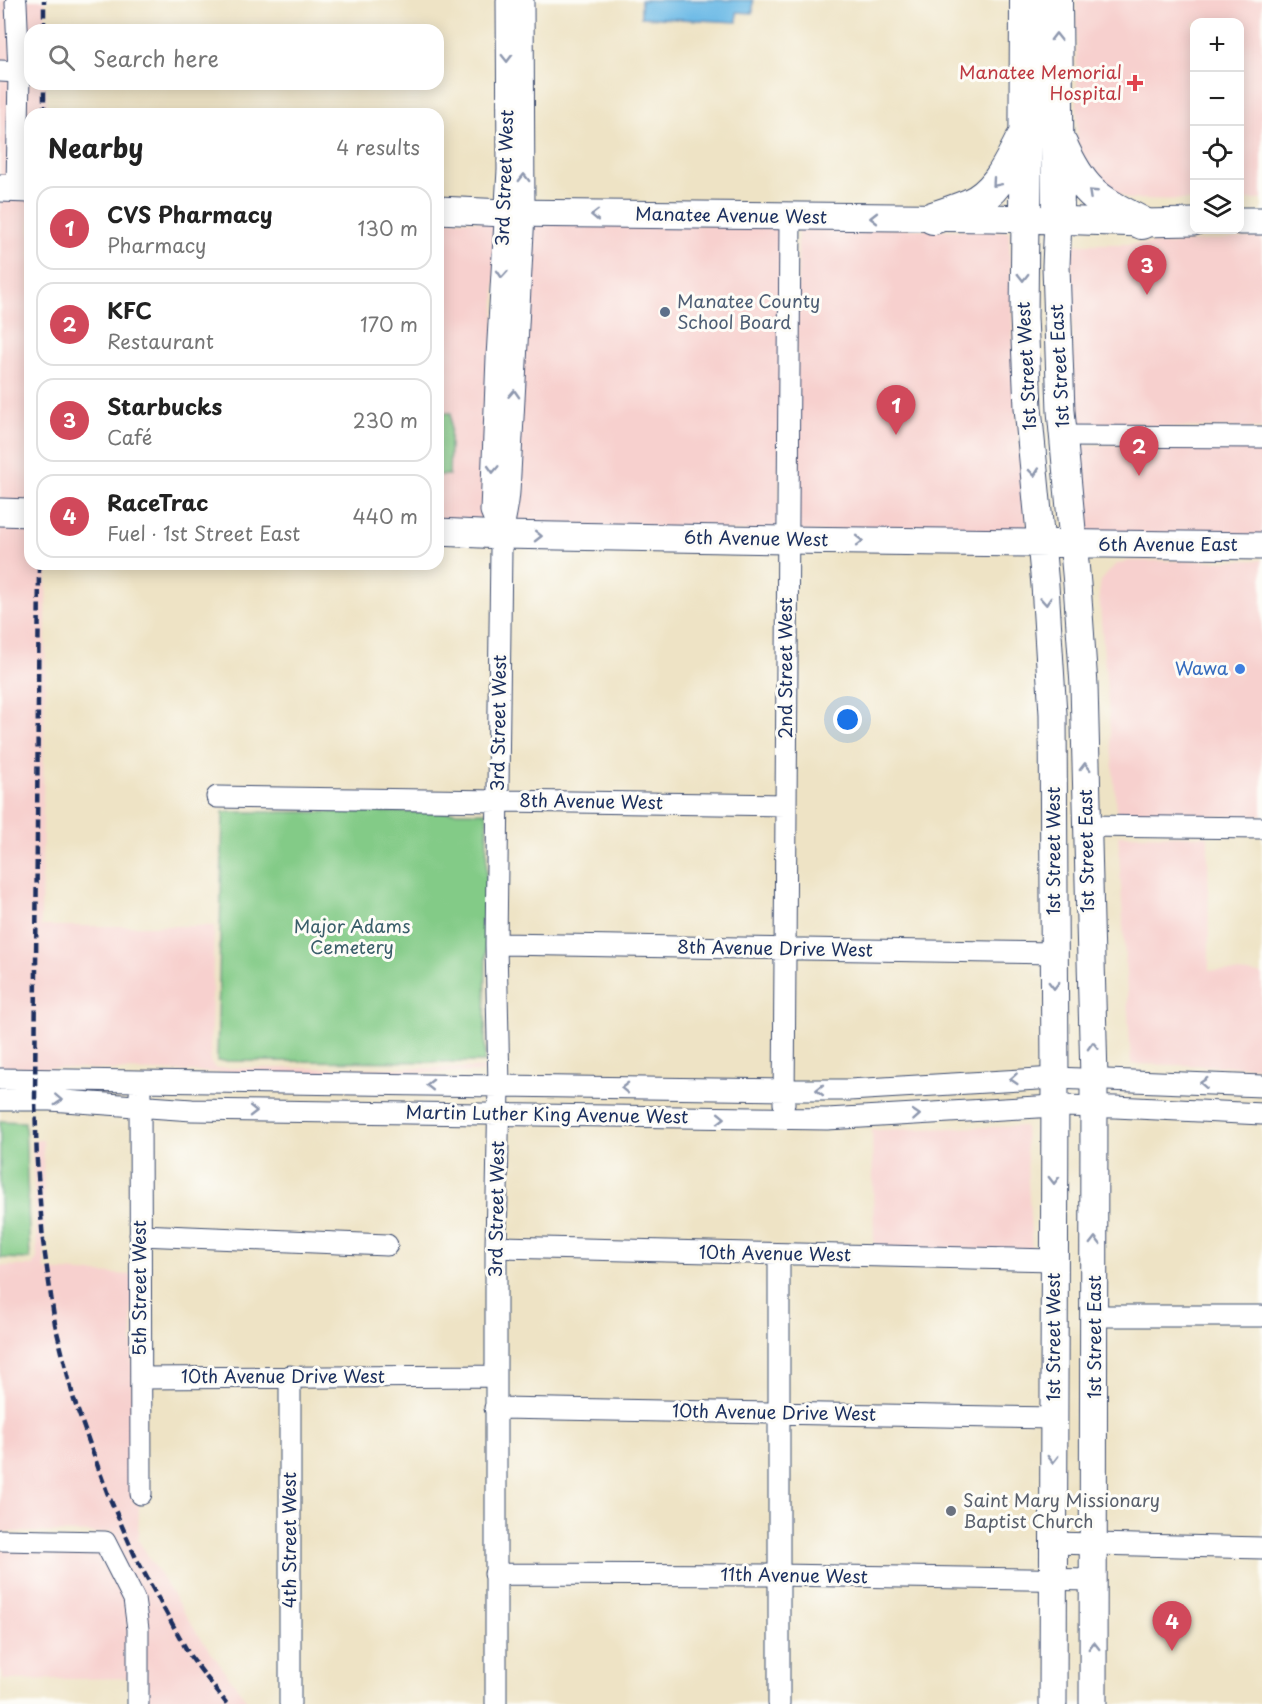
<!DOCTYPE html>
<html lang="en">
<head>
<meta charset="utf-8">
<style>
  body { margin:0; font-family:"Playpen Sans",sans-serif; background:#f6f6f6; color:#222 }
  .controls { position:absolute; right:18px; top:18px; display:grid; overflow:hidden; border-radius:12px; box-shadow:0 3px 15px #0003 }
  .controls button { width:54px; height:54px; display:grid; place-items:center; padding:0; border:0; border-bottom:2px solid #e0e0e0; background:#fff; color:#222; font:30px sans-serif }
  .you { position:absolute; left:848px; top:720px; width:21px; height:21px; margin:-15px; border:4px solid #fff; border-radius:50%; background:#1a73e8; box-shadow:0 0 0 9px #1a73e833 }
  .badge { display:grid; place-items:center; width:39px; height:39px; border-radius:50%; background:#d1495b; color:#fff; font-size:20px; font-weight:700 }
  .pin { position:absolute; translate:-50% -50px; filter:drop-shadow(0 2px 3px #0008) }
  .pin::after { content:''; position:absolute; top:32px; width:21px; height:18px; background:inherit; clip-path:polygon(0 0,100% 0,50% 100%) }
  .list { margin:0; padding:0; list-style:none }
  h2 { display:flex; justify-content:space-between; align-items:center; height:78px; margin:0; padding:0 24px; font-size:26px }
  h2 small { font-size:20px; font-weight:400; color:#767676 }
  .list li { display:grid; grid-template-columns:39px 1fr auto; gap:18px; align-items:center; box-sizing:border-box; height:84px; margin:0 12px 12px; padding:0 12px; border:2px solid #e0e0e0; border-radius:18px }
  .list b { display:block; font-size:22px; white-space:nowrap }
  .list p { margin:0; font-size:20px; white-space:nowrap; color:#767676 }
  .list em { font-size:20px; font-style:normal; color:#767676 }
  .icon { flex:none; width:33px; height:33px; fill:none; stroke:currentColor; stroke-width:2; stroke-linecap:round; stroke-linejoin:round }
  .map { position:relative; flex:none; width:1262px; height:1704px; overflow:hidden }
  .search { position:absolute; background:#fff; box-shadow:0 3px 15px #0003; left:24px; top:24px; width:420px; height:66px; display:flex; align-items:center; gap:15px; box-sizing:border-box; padding:0 21px; border-radius:18px; color:#767676; font-size:22px }
  .panel { position:absolute; background:#fff; box-shadow:0 3px 15px #0003; left:24px; top:108px; width:420px; height:462px; border-radius:18px }
  .map>svg:first-child { display:block }
</style>
</head>
<body>
<div class="map">
<svg width="1262" height="1704" viewBox="0 0 1262 1704">
  <rect width="100%" height="100%" fill="#fdfcf7"/>
  <filter id="ink" filterUnits="userSpaceOnUse"><feTurbulence type="fractalNoise" baseFrequency=".0167" numOctaves="2"/><feDisplacementMap in="SourceGraphic" scale="12" xChannelSelector="R" yChannelSelector="G"/><feConvolveMatrix kernelMatrix="1 2 1 2 8 2 1 2 1" color-interpolation-filters="sRGB"/></filter>
  <filter id="wash" filterUnits="userSpaceOnUse"><feTurbulence type="fractalNoise" baseFrequency=".008" numOctaves="4" result="noise"/><feDisplacementMap in="SourceGraphic" scale="24" xChannelSelector="R" yChannelSelector="G"/><feGaussianBlur stdDeviation="1.35" result="paint"/><feColorMatrix in="noise" values="0 0 0 0 0 0 0 0 0 0 0 0 0 0 0 0 0 1.4 0 .05"/><feComposite in="paint" operator="in"/></filter>
  <g filter="url(#wash)">
    <rect width="100%" height="100%" fill="#eee3c5"/>
    <!-- built -->
    <path fill="#f7d0ce" d="M0 0H45L46 30H30V84H46L47 114H30V180L0 179Z
      M1076 0H1262V200H1240V22H1194V200L1129 199 1097 185 1077 143Z
      M0 197 30 198V504L0 503Z
      M438 219 497 222 489 526 438 523Z
      M531 222 782 226 779 532 512 526Z
      M798 226 1009 231 1016 409 1028 534 794 532Z
      M1262 236V428L1074 427 1071 246 1077 244H1168Z
      M1075 445H1262V537L1087 536 1083 528Z
      M0 520 30 521V564H47L41 926H214L210 1061 215 1068H489L491 1072 311 1075 0 1067Z
      M1262 560V816H1208V819L1117 818 1099 594 1101 581 1115 565 1126 561Z
      M1118 835 1208 836 1209 970 1262 974V1067L1131 1064Z
      M1025 1126 1032 1251 874 1248 872 1130Z
      M32 1140H43L45 1270 132 1275 133 1502 139 1503 138 1540 197 1633 249 1704H146L113 1533 110 1531 104 1533 0 1532V1266H32L37 1258Z
      M0 1549 100 1551 127 1602 130 1678 3 1680 0 1669Z"/>
    <!-- green -->
    <path fill="#83cb87" stroke="#4f7d72" stroke-width="1.5" d="M438 413H451L449 475H438Z
      M223 812H487L485 1062 217 1061Z
      M0 1121 25 1122 30 1259 0 1258Z"/>
    <!-- water -->
    <path fill="#6cbae6" stroke="#4474a2" stroke-width="1.5" d="M641 0H753V13L737 12V22L641 17Z"/>
  </g>
  <g filter="url(#ink)">
    <g fill="none" stroke-linecap="round" stroke-linejoin="round">
      <!-- minor casing -->
      <g stroke="#3b4a6d" stroke-width="23">
        <path id="minor" d="M16 3 19 72 17 188
          M0 71 19 72
          M1063 436 1262 437
          M501 535 491 511 497 357 508 170 507 0
          M217 797 785 805
          M1086 826 1262 828
          M496 944 1054 953
          M0 1079 784 1090H849L1055 1078 1262 1086
          M140 1094 141 1494
          M0 1100H50L192 1110 827 1119 1055 1106 1115 1107 1262 1114
          M784 1104 790 217
          M140 1235 387 1245
          M496 1247 1054 1260
          M1095 1316H1262
          M141 1378 496 1376
          M495 1408 1053 1418
          M0 1540 105 1542 134 1599 138 1629V1704
          M1053 1543 1262 1548
          M495 1574 779 1575 1094 1580
          M290 1704V1376
          M496 1704V1247L499 1086 496 944 501 549C501 529 508 511 509 492L524 214 523 0
          M779 1704V1255"/>
      </g>
      <!-- major casing -->
      <g stroke="#3b4a6d" stroke-width="29">
        <path id="major" d="M0 188 30 189
          M438 210 505 213 992 218 1142 223 1194 222
          M1025 219 1024 317 1028 408 1045 585 1053 714 1055 1078 1053 1704
          M1058 220 1056 266 1061 411 1077 584 1084 685 1094 1078 1093 1704
          M1240 221H1262
          M0 512 30 513
          M438 532 501 535 787 540 1262 546"/>
      </g>
      <!-- highway casing -->
      <g stroke="#3b4a6d" stroke-width="34">
        <path id="highway" d="M1056 0 1058 220
          M1061 144C1083 193 1096 199 1142 223
          M933 218C945 214 957 210 969 205 997 193 1009 164 1022 139
          M1025 219 1026 0"/>
      </g>
      <!-- minor -->
      <use href="#minor" stroke="#fff" stroke-width="21"/>
      <!-- major -->
      <use href="#major" stroke="#fff" stroke-width="27"/>
      <!-- highway -->
      <use href="#highway" stroke="#fff" stroke-width="32"/>
      <!-- rail -->
      <path stroke="#1b2f5e" stroke-width="4.5" stroke-dasharray="9 4.5" stroke-linecap="butt" d="M44 30V0
        M44 114V84
        M39 564 35 1100 37 1162 43 1241 55 1324 74 1400 107 1492 136 1558 190 1656 227 1704"/>
    </g>
    <!-- one-way arrows -->
    <defs><path id="oneway-chevron" d="M-2-3.5L2.5 0L-2 3.5" fill="none" stroke-width="1.6" stroke-linecap="round" stroke-linejoin="round" transform="scale(1.5)"/></defs>
    <g stroke="#8d97ae">
      <use href="#oneway-chevron" transform="translate(1056 37) rotate(-91)"/>
      <use href="#oneway-chevron" transform="translate(507 58) rotate(89)"/>
      <use href="#oneway-chevron" transform="translate(524 178) rotate(-90)"/>
      <use href="#oneway-chevron" transform="translate(996 183) rotate(131)"/>
      <use href="#oneway-chevron" transform="translate(1092 193) rotate(-137)"/>
      <use href="#oneway-chevron" transform="translate(595 215) rotate(-179)"/>
      <use href="#oneway-chevron" transform="translate(874 218) rotate(-180)"/>
      <use href="#oneway-chevron" transform="translate(502 274) rotate(94)"/>
      <use href="#oneway-chevron" transform="translate(1023 277) rotate(90)"/>
      <use href="#oneway-chevron" transform="translate(514 394) rotate(-87)"/>
      <use href="#oneway-chevron" transform="translate(493 469) rotate(92)"/>
      <use href="#oneway-chevron" transform="translate(1034 472) rotate(84)"/>
      <use href="#oneway-chevron" transform="translate(538 536) rotate(1)"/>
      <use href="#oneway-chevron" transform="translate(859 541)"/>
      <use href="#oneway-chevron" transform="translate(1046 601) rotate(86)"/>
      <use href="#oneway-chevron" transform="translate(1085 767) rotate(-91)"/>
      <use href="#oneway-chevron" transform="translate(1054 985) rotate(90)"/>
      <use href="#oneway-chevron" transform="translate(1093 1046) rotate(-92)"/>
      <use href="#oneway-chevron" transform="translate(1014 1079) rotate(176)"/>
      <use href="#oneway-chevron" transform="translate(1204 1083) rotate(-177)"/>
      <use href="#oneway-chevron" transform="translate(430 1085) rotate(-179)"/>
      <use href="#oneway-chevron" transform="translate(625 1088) rotate(-179)"/>
      <use href="#oneway-chevron" transform="translate(820 1090) rotate(180)"/>
      <use href="#oneway-chevron" transform="translate(58 1100) rotate(3)"/>
      <use href="#oneway-chevron" transform="translate(253 1111) rotate(1)"/>
      <use href="#oneway-chevron" transform="translate(916 1115) rotate(-4)"/>
      <use href="#oneway-chevron" transform="translate(721 1118) rotate(1)"/>
      <use href="#oneway-chevron" transform="translate(1054 1180) rotate(90)"/>
      <use href="#oneway-chevron" transform="translate(1095 1241) rotate(-90)"/>
      <use href="#oneway-chevron" transform="translate(1053 1459) rotate(90)"/>
      <use href="#oneway-chevron" transform="translate(1094 1646) rotate(-90)"/>
    </g>
  </g>
  <!-- markers -->
  <path fill="#e0444e" stroke="#fdfcf7" stroke-width="2" d="M1132 74h6v6h6v6h-6v6h-6v-6h-6v-6h6z"/>
  <circle fill="#5c6f8a" stroke="#fdfcf7" stroke-width="2" cx="665" cy="312" r="6"/>
  <circle fill="#3f7fe0" stroke="#fdfcf7" stroke-width="2" cx="1240" cy="669" r="6"/>
  <circle fill="#6b7280" stroke="#fdfcf7" stroke-width="2" cx="951" cy="1511" r="6"/>
  <g text-anchor="middle" stroke-width="6" stroke-linejoin="round" paint-order="stroke">
    <!-- health labels -->
    <g font-size="18" fill="#be3a42" stroke="#fdfcf7" text-anchor="end">
      <text x="1122" y="79">Manatee Memorial<tspan x="1122" dy="21">Hospital</tspan></text>
    </g>
    <!-- street labels -->
    <g font-size="18" fill="#1b2f5e" stroke="#fdfcf7">
      <text transform="translate(505 178) rotate(-88)" y="6">3rd Street West</text>
      <text transform="translate(731 216) rotate(1)" y="6">Manatee Avenue West</text>
      <text transform="translate(1027 366) rotate(-93)" y="6">1st Street West</text>
      <text transform="translate(1060 366) rotate(-93)" y="6">1st Street East</text>
      <text transform="translate(756 539) rotate(1)" y="6">6th Avenue West</text>
      <text x="1168" y="551">6th Avenue East</text>
      <text transform="translate(786 668) rotate(-90)" y="6">2nd Street West</text>
      <text transform="translate(499 723) rotate(-89)" y="6">3rd Street West</text>
      <text transform="translate(591 802) rotate(1)" y="6">8th Avenue West</text>
      <text transform="translate(1054 851) rotate(-90)" y="6">1st Street West</text>
      <text transform="translate(1087 851) rotate(-91)" y="6">1st Street East</text>
      <text transform="translate(775 949) rotate(1)" y="6">8th Avenue Drive West</text>
      <text transform="translate(547 1115) rotate(1)" y="6">Martin Luther King Avenue West</text>
      <text transform="translate(497 1209) rotate(-89)" y="6">3rd Street West</text>
      <text transform="translate(775 1254) rotate(1)" y="6">10th Avenue West</text>
      <text transform="translate(140 1288) rotate(-90)" y="6">5th Street West</text>
      <text transform="translate(1054 1337) rotate(-90)" y="6">1st Street West</text>
      <text transform="translate(1095 1337) rotate(-90)" y="6">1st Street East</text>
      <text x="283" y="1383">10th Avenue Drive West</text>
      <text transform="translate(774 1413) rotate(1)" y="6">10th Avenue Drive West</text>
      <text transform="translate(290 1540) rotate(-90)" y="6">4th Street West</text>
      <text transform="translate(794 1576) rotate(1)" y="6">11th Avenue West</text>
    </g>
    <!-- service labels -->
    <g font-size="18" fill="#4e5e75" stroke="#fdfcf7" text-anchor="start">
      <text x="677" y="308">Manatee County<tspan x="677" dy="21">School Board</tspan></text>
    </g>
    <!-- shop labels -->
    <g font-size="18" fill="#366cbe" stroke="#fdfcf7" text-anchor="end">
      <text x="1228" y="675">Wawa</text>
    </g>
    <!-- park labels -->
    <g font-size="18" fill="#3a5e6a" stroke="#fdfcf7">
      <text x="352" y="933">Major Adams<tspan x="352" dy="21">Cemetery</tspan></text>
    </g>
    <!-- worship labels -->
    <g font-size="18" fill="#5b616d" stroke="#fdfcf7" text-anchor="start">
      <text x="963" y="1507">Saint Mary Missionary<tspan x="963" dy="21">Baptist Church</tspan></text>
    </g>
  </g>
</svg>
<div class="controls">
<button>+</button>
<button>−</button>
<button><svg class="icon" aria-label="locate" viewBox="0 0 24 24"><circle cx="12" cy="12" r="6"/><path d="M12 2v4M12 18v4M2 12h4M18 12h4"/></svg></button>
<button><svg class="icon" aria-label="layers" viewBox="0 0 24 24"><path d="M12 4l9 5-9 5-9-5zM3 14l9 5 9-5"/></svg></button>
</div>
<div class="you"></div>
<div class="pin badge" style="left:896px;top:435px">1</div>
<div class="pin badge" style="left:1139px;top:476px">2</div>
<div class="pin badge" style="left:1147px;top:295px">3</div>
<div class="pin badge" style="left:1172px;top:1651px">4</div>
<div class="search"><svg class="icon" aria-label="search" viewBox="0 0 24 24"><circle cx="10" cy="10" r="6"/><path d="M15 15l6 6"/></svg>Search here</div>
<section class="panel">
<h2>Nearby<small>4 results</small></h2>
<ul class="list">
<li><span class="badge">1</span><div><b>CVS Pharmacy</b><p>Pharmacy</p></div><em>130 m</em></li>
<li><span class="badge">2</span><div><b>KFC</b><p>Restaurant</p></div><em>170 m</em></li>
<li><span class="badge">3</span><div><b>Starbucks</b><p>Café</p></div><em>230 m</em></li>
<li><span class="badge">4</span><div><b>RaceTrac</b><p>Fuel · 1st Street East</p></div><em>440 m</em></li>
</ul>
</section>
</div>
</body>
</html>
